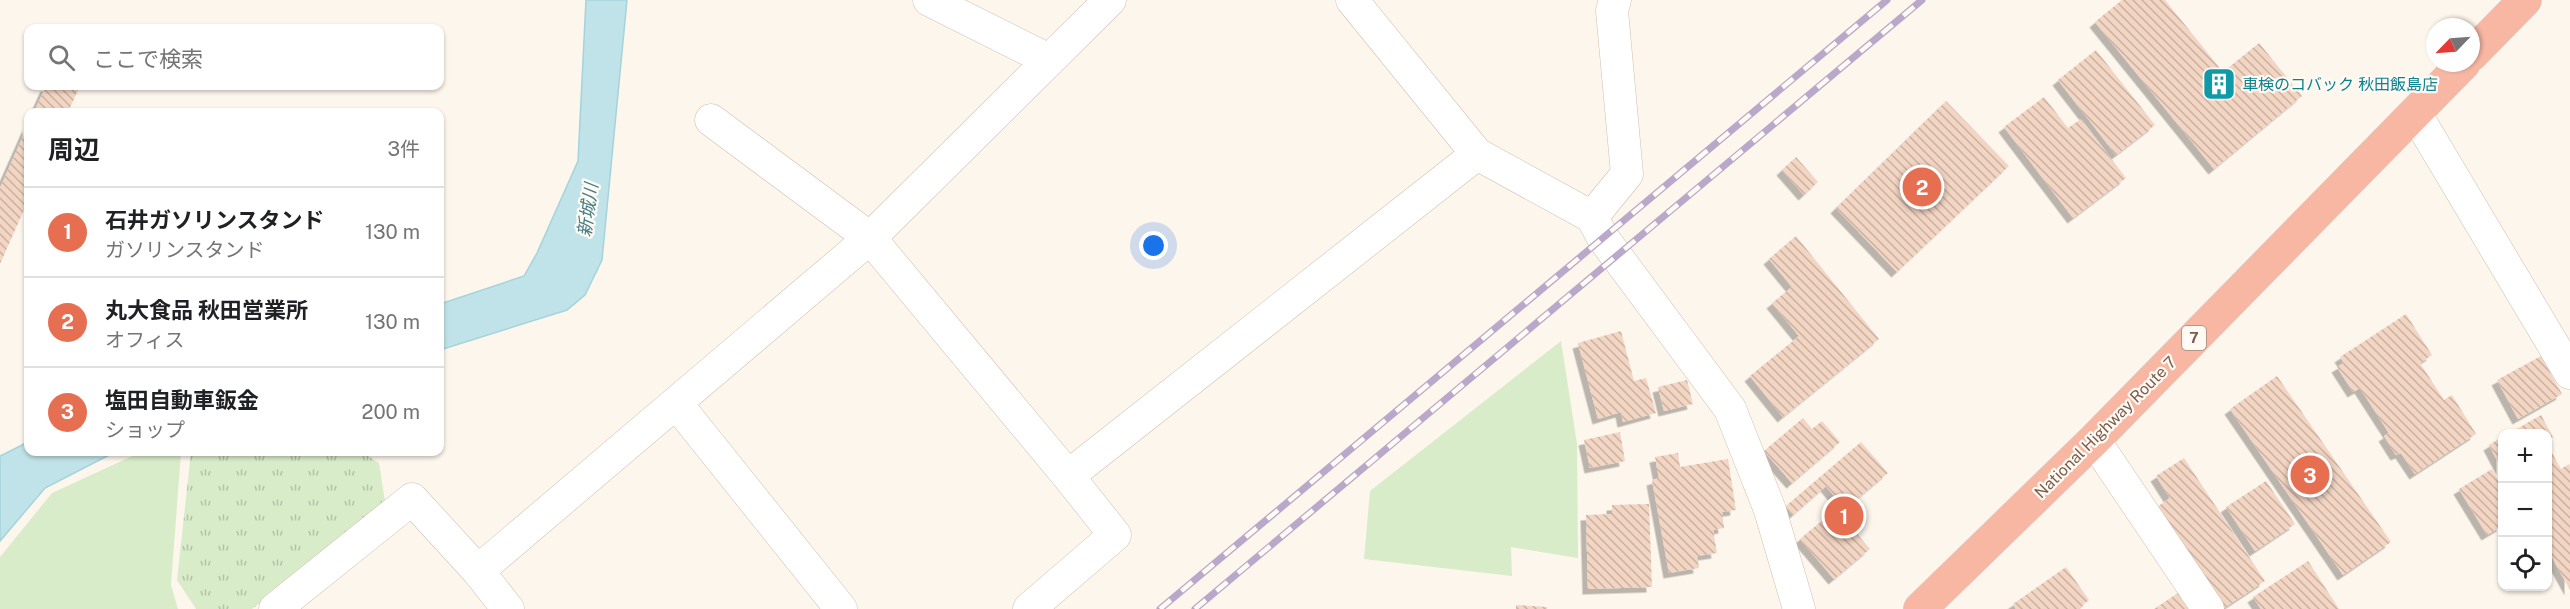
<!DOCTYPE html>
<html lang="ja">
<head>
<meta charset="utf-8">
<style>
  body { margin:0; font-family:"Public Sans","Noto Sans JP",sans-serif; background:#f2f2f2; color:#202124 }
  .controls { position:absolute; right:18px; bottom:18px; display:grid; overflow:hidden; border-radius:12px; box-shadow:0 2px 4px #0004 }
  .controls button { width:54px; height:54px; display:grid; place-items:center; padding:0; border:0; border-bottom:2px solid #e0e0e0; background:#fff; color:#202124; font:30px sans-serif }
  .compass { position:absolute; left:2426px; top:18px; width:54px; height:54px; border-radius:50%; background:#fff; box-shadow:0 2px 4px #0004; rotate:245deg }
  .you { position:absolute; left:1154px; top:246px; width:21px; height:21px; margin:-15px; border:4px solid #fff; border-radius:50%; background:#1a73e8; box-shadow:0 0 0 9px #1a73e833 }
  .badge { display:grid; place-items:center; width:39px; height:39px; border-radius:50%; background:#e76f51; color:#fff; font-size:20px; font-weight:700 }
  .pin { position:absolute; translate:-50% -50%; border:3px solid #fff; box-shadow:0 2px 6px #0006 }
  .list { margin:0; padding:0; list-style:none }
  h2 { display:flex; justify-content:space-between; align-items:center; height:78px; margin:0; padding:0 24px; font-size:26px }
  h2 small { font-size:20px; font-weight:400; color:#757577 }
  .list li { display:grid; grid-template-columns:39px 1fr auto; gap:18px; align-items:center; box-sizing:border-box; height:90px; padding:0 24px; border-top:2px solid #e0e0e0 }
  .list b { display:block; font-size:22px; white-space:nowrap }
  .list p { margin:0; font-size:20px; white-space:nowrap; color:#757577 }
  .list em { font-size:20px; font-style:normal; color:#757577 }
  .icon { flex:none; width:33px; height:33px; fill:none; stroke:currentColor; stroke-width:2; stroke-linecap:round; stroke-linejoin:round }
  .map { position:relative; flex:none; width:2570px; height:609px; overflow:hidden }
  .search { position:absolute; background:#fff; box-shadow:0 2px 4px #0004; left:24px; top:24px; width:420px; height:66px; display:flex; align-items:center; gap:15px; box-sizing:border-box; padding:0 21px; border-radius:12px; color:#757577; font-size:22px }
  .panel { position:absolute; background:#fff; box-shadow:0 2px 4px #0004; left:24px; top:108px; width:420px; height:348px; border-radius:12px }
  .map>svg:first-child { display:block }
</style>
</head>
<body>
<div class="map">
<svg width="2570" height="609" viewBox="0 0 2570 609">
  <defs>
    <pattern id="park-tufts" width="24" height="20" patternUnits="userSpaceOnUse" patternTransform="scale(1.5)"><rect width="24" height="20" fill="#d8ecc9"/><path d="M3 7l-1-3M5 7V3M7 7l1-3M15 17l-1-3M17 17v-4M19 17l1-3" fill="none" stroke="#b4c2a5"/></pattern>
    <pattern id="building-back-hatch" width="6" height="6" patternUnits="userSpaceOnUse" patternTransform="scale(1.5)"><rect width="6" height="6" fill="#f3d5c3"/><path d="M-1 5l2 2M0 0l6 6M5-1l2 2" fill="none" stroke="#cab0a1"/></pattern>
    <filter id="shadow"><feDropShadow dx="-5.5" dy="5.5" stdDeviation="0" flood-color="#0004"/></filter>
  </defs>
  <rect width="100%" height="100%" fill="#fdf6ec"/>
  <!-- grass -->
  <path fill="#d8ecc9" d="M1561 341 1577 444 1578 558 1511 547 1512 576 1364 559 1370 491Z
    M141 452H181L171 585 178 609H0V557L52 493Z"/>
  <!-- park -->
  <path fill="url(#park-tufts)" d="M191 452H362L379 463 386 508 252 609H196L177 580Z"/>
  <!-- water -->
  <path fill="#bfe3e8" stroke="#a5d3da" stroke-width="1.5" d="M586 0H627L602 260 585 295 567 310 440 350V304L524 276 537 253 578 161Z
    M28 442V452H115L45 488 0 541V456Z"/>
  <!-- building -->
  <path fill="url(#building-back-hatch)" filter="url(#shadow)" d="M2122 0H2165L2223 72 2259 43 2302 96 2214 169 2095 22Z
    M2096 50 2155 125 2116 155 2058 80Z
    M46 86H80L68 112H34Z
    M2044 97 2068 128 2081 119 2126 178 2073 218 2004 127Z
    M1946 101 2009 166 1897 272 1836 208Z
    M28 125V201L0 264V188Z
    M1796 157 1818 182 1804 195 1782 170Z
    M1796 236 1879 339 1783 417 1750 376 1799 336 1772 303 1792 287 1769 259Z
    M2406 314 2432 355 2420 363 2444 400 2452 395 2476 434 2415 474 2401 453 2396 455 2384 436 2389 433 2360 388 2353 392 2337 367 2344 363 2340 357Z
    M1621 331 1634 381 1646 378 1656 413 1623 422 1621 412 1598 419 1578 343Z
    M2541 356 2562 394 2518 419 2497 380Z
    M2277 376 2391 542 2343 575 2230 409Z
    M1687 380 1693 404 1664 411 1658 387Z
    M2541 415 2553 437 2548 440V434H2508Z
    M1803 418 1812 429 1822 421 1840 442 1792 483 1764 451Z
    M1620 432 1625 461 1590 468 1584 440Z
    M2502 437V470L2489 445Z
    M1861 442 1888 473 1845 509 1826 486 1793 515 1786 506Z
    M2548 446 2561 469 2569 464 2570 466V590L2548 550Z
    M1678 453 1680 467 1728 459 1736 510 1722 512 1724 528 1713 530 1717 553 1697 556 1699 568 1669 573 1652 480 1659 478 1655 457Z
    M2184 458 2265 581 2224 608 2157 507 2170 498 2156 476Z
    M2492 469 2502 488V526L2487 535 2459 489Z
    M2266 481 2295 524 2255 551 2226 507Z
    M1649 504 1652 587 1588 589 1586 515 1612 514V505Z
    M1836 509 1870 549 1834 579 1800 539Z
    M2308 561 2339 609H2261L2253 597Z
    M2066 567 2089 600 2078 609H2016L2013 604Z
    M2181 591 2192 609H2154Z
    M1516 605 1547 607V609H1516Z"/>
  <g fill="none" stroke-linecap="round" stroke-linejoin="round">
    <!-- street casing -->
    <g stroke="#d1beb0" stroke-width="33">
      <path id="street" d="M929 0 1049 60
        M1352 0 1477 154 1592 217 1603 238 1730 409 1770 510 1799 609
        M2415 113 2570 373
        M711 120 870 238 1068 476 1477 154
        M1592 217 1627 174 1612 11 1615 0
        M676 403 841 609
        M2094 440 2208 609
        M478 571 870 238 1110 0
        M275 609 412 499 478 571 508 609
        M1029 609 1115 535 1068 476"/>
    </g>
    <!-- highway casing -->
    <g stroke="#dad1cd" stroke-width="34">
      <path id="highway" d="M2471 55 2525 0
        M1920 609 2094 440 2464 63"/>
    </g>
    <!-- street -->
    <use href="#street" stroke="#fff" stroke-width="32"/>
    <!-- highway -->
    <use href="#highway" stroke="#f7b7a3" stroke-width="33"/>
    <!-- rail casing -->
    <g stroke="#b9a8c9" stroke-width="7">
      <path id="rail" d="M1160 609 1887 0
        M1195 609 1922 0"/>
    </g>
    <!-- rail -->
    <use href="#rail" stroke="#fffaf3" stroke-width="4.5" stroke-dasharray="14" stroke-linecap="butt"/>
  </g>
  <!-- icons -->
  <defs>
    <g id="building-square" transform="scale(1.725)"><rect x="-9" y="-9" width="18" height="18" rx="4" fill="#0f9aa8" stroke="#fffaf3"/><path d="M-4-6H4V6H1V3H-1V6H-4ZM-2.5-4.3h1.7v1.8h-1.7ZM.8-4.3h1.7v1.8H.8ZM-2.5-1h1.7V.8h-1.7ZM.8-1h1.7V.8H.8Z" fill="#fff"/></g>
  </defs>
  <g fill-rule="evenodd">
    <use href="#building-square" x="2219" y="84"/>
  </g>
  <g text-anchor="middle" stroke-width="4.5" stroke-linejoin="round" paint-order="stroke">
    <!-- shield labels -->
    <rect fill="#fffaf3" stroke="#a28b7f" stroke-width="1.5" x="2182" y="326" width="24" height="24" rx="4.5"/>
    <g font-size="15" font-weight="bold" fill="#7a5c4d">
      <text x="2194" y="343">7</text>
    </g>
    <!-- culture labels -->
    <g font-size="16" fill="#0d838f" stroke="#fffaf3" text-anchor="start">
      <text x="2242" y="90">車検のコバック 秋田飯島店</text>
    </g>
    <!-- street labels -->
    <g font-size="16" fill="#7a5c4d" stroke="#fffaf3">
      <text transform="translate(2105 427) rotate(-45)" y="6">National Highway Route 7</text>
    </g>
    <!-- water labels -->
    <g font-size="18" font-style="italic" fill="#437c86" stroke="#fffaf3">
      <text transform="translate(588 210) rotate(-82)" y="6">新城川</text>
    </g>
  </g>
</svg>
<div class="controls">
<button>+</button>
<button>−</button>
<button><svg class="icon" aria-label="locate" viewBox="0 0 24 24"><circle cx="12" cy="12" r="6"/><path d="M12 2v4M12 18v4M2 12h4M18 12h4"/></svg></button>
</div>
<svg class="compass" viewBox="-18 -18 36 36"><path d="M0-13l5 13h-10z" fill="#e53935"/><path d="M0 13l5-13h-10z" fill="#757577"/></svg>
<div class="you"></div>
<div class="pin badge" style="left:1844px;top:516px">1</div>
<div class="pin badge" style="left:1922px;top:187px">2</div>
<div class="pin badge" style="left:2310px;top:475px">3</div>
<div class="search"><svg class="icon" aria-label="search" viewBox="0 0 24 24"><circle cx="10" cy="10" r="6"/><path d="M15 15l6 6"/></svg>ここで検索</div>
<section class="panel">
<h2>周辺<small>3件</small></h2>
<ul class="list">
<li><span class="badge">1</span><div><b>石井ガソリンスタンド</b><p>ガソリンスタンド</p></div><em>130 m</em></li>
<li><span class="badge">2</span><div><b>丸大食品 秋田営業所</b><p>オフィス</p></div><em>130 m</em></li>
<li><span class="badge">3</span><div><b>塩田自動車鈑金</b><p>ショップ</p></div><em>200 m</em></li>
</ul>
</section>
</div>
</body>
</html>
